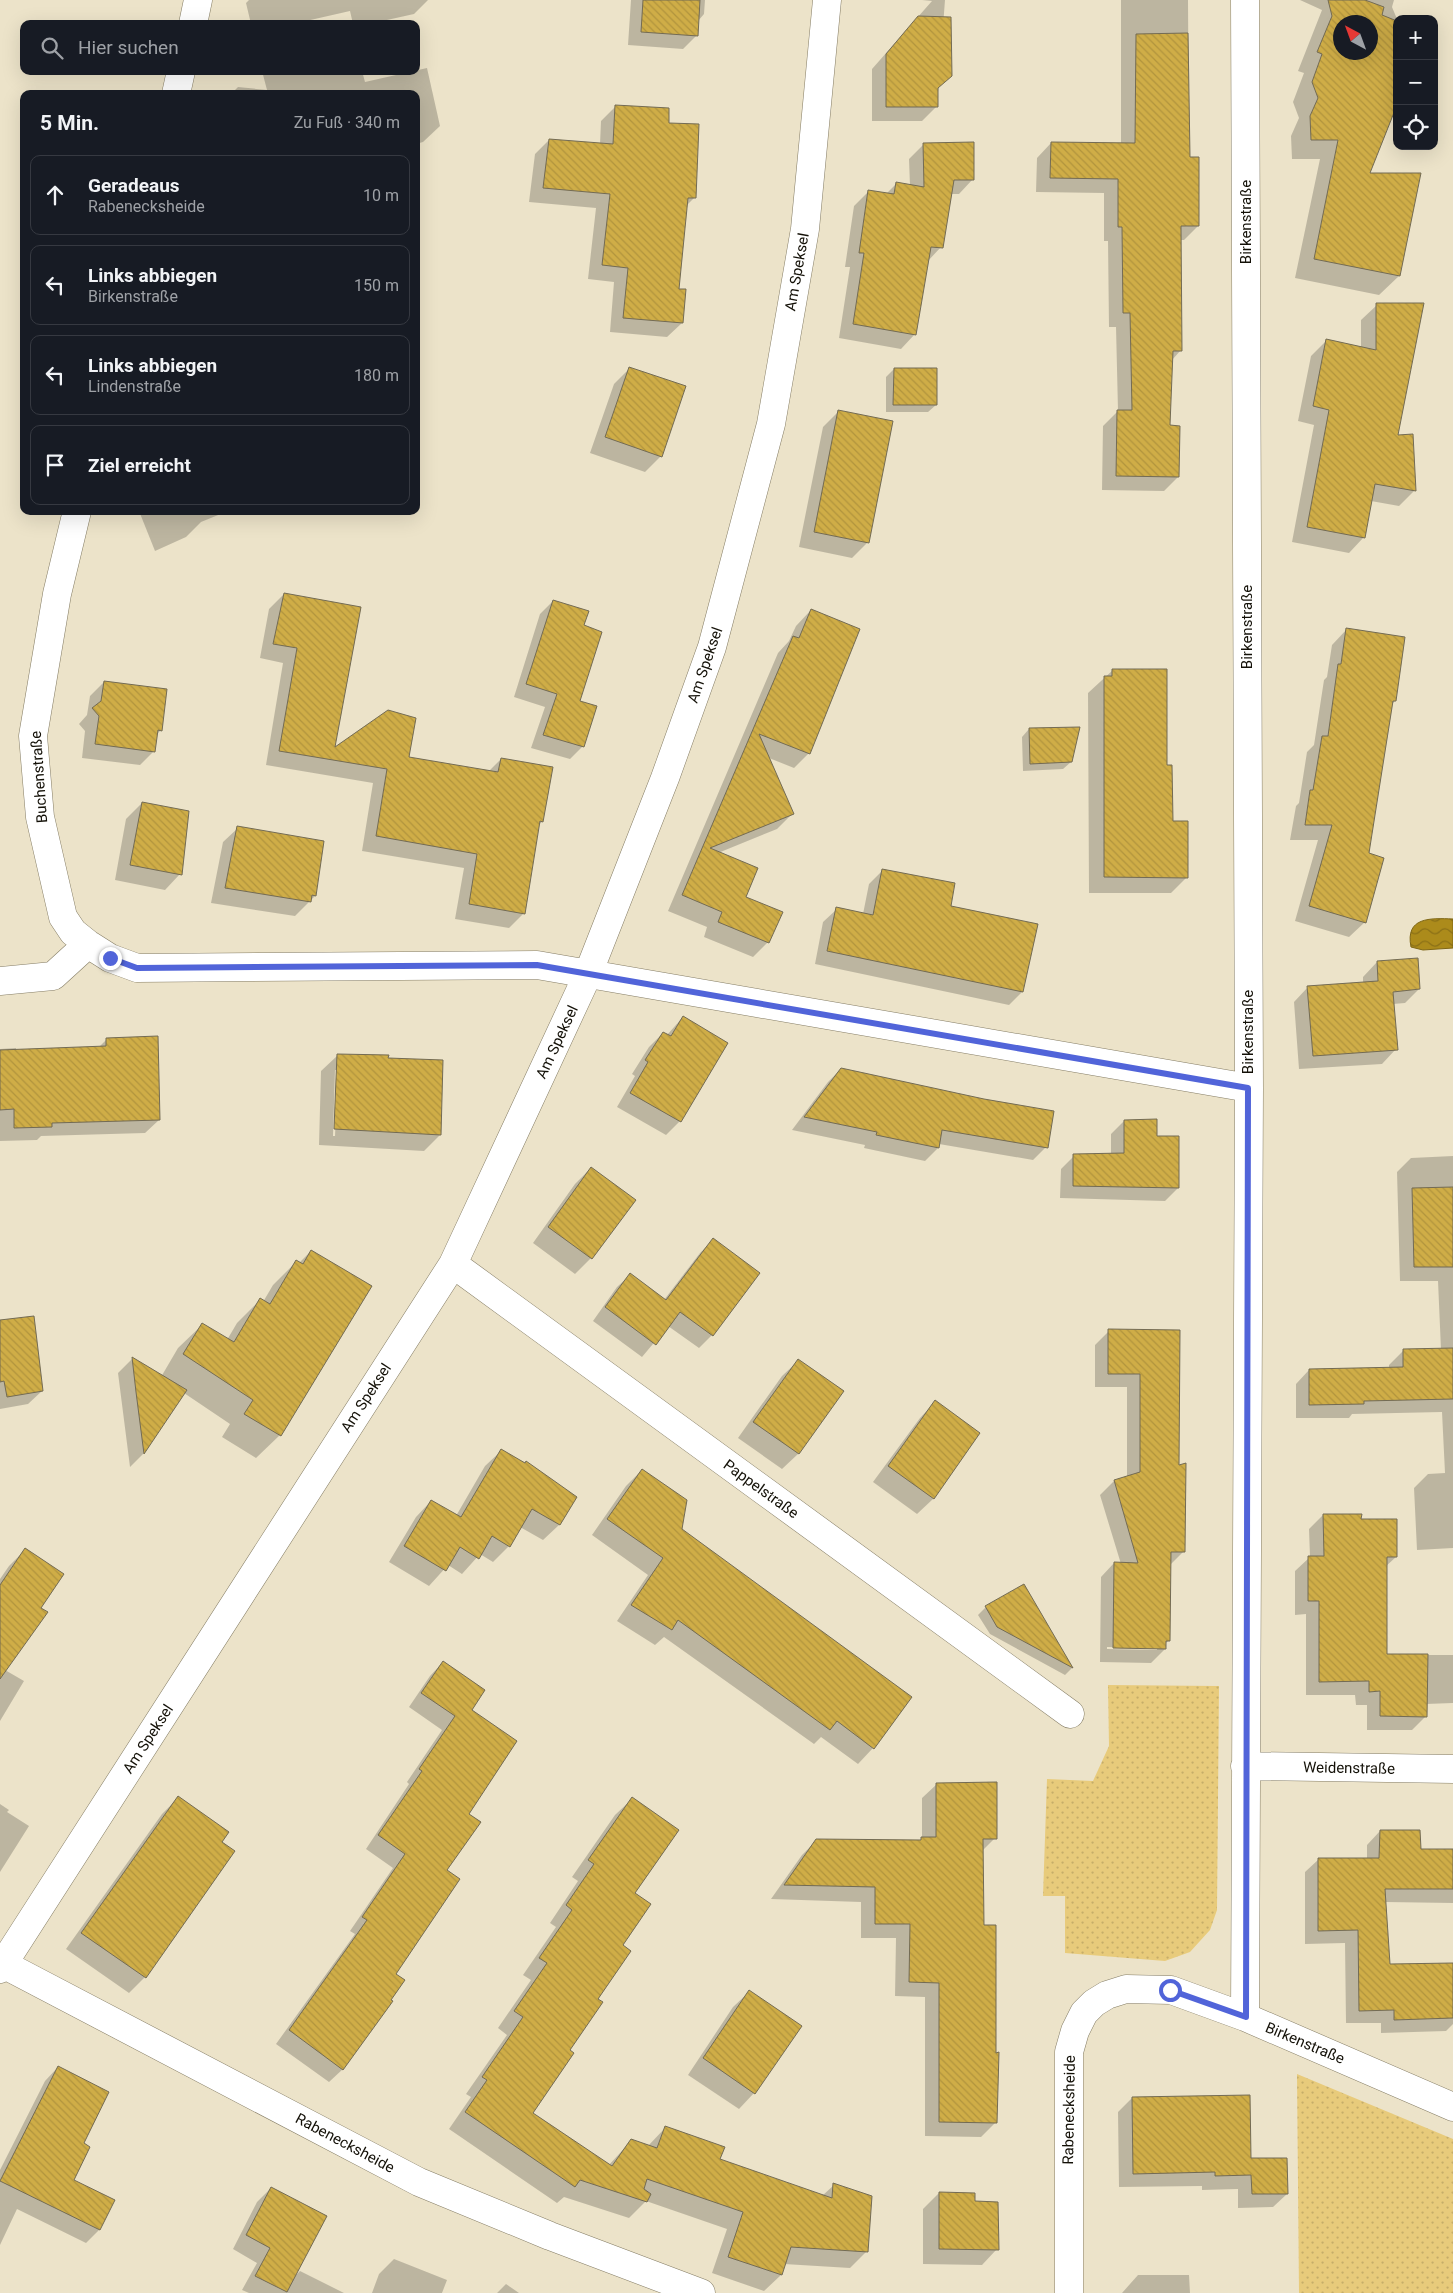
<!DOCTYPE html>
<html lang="de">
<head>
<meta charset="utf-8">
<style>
  body { margin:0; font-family:Roboto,sans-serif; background:#20242c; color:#f1f3f6 }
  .controls { position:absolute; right:15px; top:15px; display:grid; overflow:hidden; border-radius:10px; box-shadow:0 5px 20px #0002 }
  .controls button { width:45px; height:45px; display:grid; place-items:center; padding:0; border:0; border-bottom:1px solid #363941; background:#171b24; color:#f1f3f6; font:25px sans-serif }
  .compass { position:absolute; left:1333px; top:15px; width:45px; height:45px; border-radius:50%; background:#171b24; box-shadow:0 5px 20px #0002; rotate:319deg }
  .stop { position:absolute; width:15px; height:15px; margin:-11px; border:4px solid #5164d9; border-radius:50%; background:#fff }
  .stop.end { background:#5164d9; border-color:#fff; box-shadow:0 1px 5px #0008 }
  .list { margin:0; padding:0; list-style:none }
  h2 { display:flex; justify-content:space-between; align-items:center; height:65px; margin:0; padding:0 20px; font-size:21px }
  h2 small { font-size:16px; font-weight:400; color:#9ea1a6 }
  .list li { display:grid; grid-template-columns:32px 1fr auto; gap:15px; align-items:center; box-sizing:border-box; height:80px; margin:0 10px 10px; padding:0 10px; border:1px solid #363941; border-radius:10px }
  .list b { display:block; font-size:19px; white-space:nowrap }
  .list p { margin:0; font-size:16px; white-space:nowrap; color:#9ea1a6 }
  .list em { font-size:16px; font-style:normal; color:#9ea1a6 }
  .icon { flex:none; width:28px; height:28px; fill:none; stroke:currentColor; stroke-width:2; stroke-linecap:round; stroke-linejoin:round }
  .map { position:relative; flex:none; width:1453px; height:2293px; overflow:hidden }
  .search { position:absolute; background:#171b24; box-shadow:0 5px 20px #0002; left:20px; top:20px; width:400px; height:55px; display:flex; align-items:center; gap:12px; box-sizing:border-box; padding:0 18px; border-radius:10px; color:#9ea1a6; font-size:19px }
  .panel { position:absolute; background:#171b24; box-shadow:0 5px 20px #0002; left:20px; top:90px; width:400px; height:425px; border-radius:10px }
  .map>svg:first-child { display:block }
</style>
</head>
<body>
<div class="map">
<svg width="1453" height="2293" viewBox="0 0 1453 2293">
  <defs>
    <pattern id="park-dots" width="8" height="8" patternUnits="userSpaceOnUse" patternTransform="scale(1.25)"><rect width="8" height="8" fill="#e8cb7b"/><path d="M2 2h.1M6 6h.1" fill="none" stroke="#c6ad69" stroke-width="1.8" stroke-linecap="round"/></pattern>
    <pattern id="water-waves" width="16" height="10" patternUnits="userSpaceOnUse" patternTransform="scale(1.25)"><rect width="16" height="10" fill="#ac8b1b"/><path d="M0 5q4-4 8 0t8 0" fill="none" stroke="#8b7016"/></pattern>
    <pattern id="building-back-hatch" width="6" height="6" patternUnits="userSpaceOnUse" patternTransform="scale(1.25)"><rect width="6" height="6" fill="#cfad47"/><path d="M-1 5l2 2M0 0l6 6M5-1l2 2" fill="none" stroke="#b1943d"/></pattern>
  </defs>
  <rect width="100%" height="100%" fill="#ece3c9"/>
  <!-- park -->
  <path fill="url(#park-dots)" d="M1108 1685 1219 1686 1217 1910 1210 1930 1190 1952 1165 1961 1065 1953V1896H1043L1047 1779 1093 1781 1109 1746Z
    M1297 2074 1453 2139V2293H1299Z"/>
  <!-- water -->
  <path fill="url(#water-waves)" stroke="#7e6615" d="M1453 919V948L1423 950 1411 947C1405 917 1430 918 1453 919Z"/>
  <!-- shadow -->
  <path fill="#0003" fill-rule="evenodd" d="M249 0H428L414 14 369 24H353L350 11 306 21 307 24H251L246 3Z
    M631 0H705L704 14 698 21 697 35 683 49 628 45Z
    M922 0H945L937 106 922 121H872V69L932 1Z
    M1121 0H1188L1189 158 1198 226 1184 240H1180L1181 350 1172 360 1169 426 1178 477 1164 491 1102 490 1103 426 1118 411 1116 327H1109L1108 241H1104V193L1036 192 1037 158 1051 143 1121 144Z
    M1300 0H1394L1392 7 1397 19V73L1369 174 1399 276 1379 295 1295 278 1320 159H1292L1291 136 1299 118 1293 102 1304 73 1298 71 1322 10ZM1340 22H1370V52H1340Z
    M427 68 440 126 423 142 416 144V94H231L238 87 267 90 262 71H318L319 75 334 71H362L365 82Z
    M615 107 667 124 695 197 686 206 677 290 682 323 667 337 610 332 614 282 588 279 596 208 529 202 535 154 549 140 600 144 601 121Z
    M924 144 973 179 959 194H950L941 247 927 262 915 334 901 349 839 338 850 267H845L854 206 869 191 886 194 896 184 910 186 909 159Z
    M416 249 419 257 416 259Z
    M1377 305 1396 436H1412L1414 491 1399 506 1371 501 1364 537 1349 553 1292 542 1314 425 1298 421 1311 356 1326 341 1361 348V320Z
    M630 368 661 456 645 472 590 453 614 384Z
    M894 369 936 405 928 412H886V377Z
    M839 411 868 542 852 558 799 547 823 427Z
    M139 511H228L201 522 186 537 155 551Z
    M284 594 334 749 408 758 488 772 501 759 542 822 537 826 523 914 509 928 455 919 464 868 362 851 373 783 266 765 283 663 260 658 269 609Z
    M553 601 582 626 579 701 583 746 570 759 531 748 545 707 514 697 540 614Z
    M811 610 809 753 794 768 769 758 792 814 777 829 718 853 768 942 753 957 704 937 707 927 668 911 778 653 789 641 796 626Z
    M1347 629 1395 701 1391 705 1367 854 1365 922 1349 937 1295 921 1318 840H1290L1296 806 1299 803 1307 752 1314 745 1324 680 1327 677 1332 645Z
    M1113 670 1166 766 1172 822 1187 877 1171 893H1089L1088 693Z
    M104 682 161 730 156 735 154 751 140 765 82 758 85 731 79 724 87 715 90 696Z
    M1029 729 1071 762 1063 769 1023 771 1022 737Z
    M142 803 180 874 165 890 115 880 126 819Z
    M238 828 323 842 315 896 295 916 211 903 223 842Z
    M883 870 950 907 1022 992 1009 1005 815 964 823 922 837 909 863 914 869 884Z
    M1377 962 1419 989 1405 1003 1393 1004 1396 1049 1382 1064 1299 1069 1294 1002 1308 987 1363 983V977Z
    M683 1017 680 1121 666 1135 617 1107 635 1076 632 1074 649 1047 663 1033 667 1035Z
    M107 1039 159 1120 145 1133 41 1136 37 1140 0 1141V1049L16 1048V1051L98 1048Z
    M337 1056 387 1059 440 1135 424 1151 319 1145 321 1071ZM335 1070H338L335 1136H333Z
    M841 1069 1046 1147 1033 1160 939 1144 938 1148 925 1161 864 1148 865 1145 792 1130 828 1082Z
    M1124 1121 1156 1137 1178 1188 1165 1201 1060 1198 1061 1169 1074 1156 1111 1155V1134Z
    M1453 1156V1548L1417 1550 1414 1488 1428 1474 1445 1473 1442 1412 1352 1414 1349 1418H1296V1384L1309 1370 1389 1368V1365L1403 1351 1441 1350 1438 1281H1400L1397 1172 1411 1158Z
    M591 1168 634 1200 591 1258 575 1274 533 1243 575 1184Z
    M713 1240 712 1335 699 1348 668 1326 642 1357 593 1321 617 1287 630 1275 664 1300 700 1253Z
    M311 1251 280 1435 256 1458 222 1437 230 1424 184 1393 143 1454 130 1467 118 1373 132 1359 161 1377 178 1348 202 1325 227 1340 237 1323 260 1300 263 1302 273 1285 296 1262 299 1263Z
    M0 1322 42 1391 28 1404 0 1409Z
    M1109 1331H1179L1178 1467 1184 1551 1169 1566V1640L1165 1644V1649L1151 1663 1100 1662 1101 1577 1114 1563 1121 1564 1100 1495 1114 1481 1127 1477V1387H1095V1345ZM1107 1647 1157 1648V1650L1107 1649Z
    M798 1361 842 1392 798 1454 782 1469 738 1438 782 1376Z
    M935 1402 979 1433 933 1499 917 1514 873 1482 920 1418Z
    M501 1451 575 1497 559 1525 543 1540 520 1527 509 1546 493 1562 480 1554 462 1574 448 1565 429 1586 389 1562 416 1517 431 1501 456 1516 485 1466Z
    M642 1470 681 1529 873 1748 858 1764 821 1737 814 1744 664 1637 655 1645 617 1621 648 1575 592 1535 626 1486Z
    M1323 1515 1360 1520 1396 1557 1385 1567 1386 1655H1453V1703L1426 1704V1716L1412 1730H1367V1705H1356L1355 1695H1306V1614L1295 1615V1571L1310 1557 1309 1529Z
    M25 1550 39 1608 5 1670 24 1681 0 1721V1579L9 1566Z
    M1023 1586 1072 1668 1065 1675 990 1634 978 1615 986 1607Z
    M443 1662 470 1710 468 1814 446 1871 394 1974 343 2069 329 2082 276 2044 355 1934 350 1931 393 1868 366 1849 409 1784 407 1782 442 1730 409 1707 430 1676Z
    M937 1784 995 1838 981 1852 982 1926 996 2122 981 2137 925 2136V1997L895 1996 896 1938H861V1902L771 1899 802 1855 817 1840 919 1842 922 1838V1798Z
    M178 1798 221 1842 233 1851 145 1977 129 1993 66 1949 162 1814Z
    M632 1799 634 1893 622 1945 596 1999 531 2113 608 2166 631 2141 648 2146 665 2128 719 2160 822 2196 834 2185 866 2252 850 2268 784 2264 781 2275 764 2291 712 2273 727 2229 646 2201 629 2218 564 2197 557 2203 449 2129 471 2097 466 2094 507 2035 498 2028 531 1980 523 1975 556 1927 550 1923 578 1881 572 1877 615 1815Z
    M0 1804 9 1810 7 1812 29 1826 0 1872Z
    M1380 1831 1420 1850H1453V1903L1385 1902 1389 1965 1453 1964V2024L1446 2031 1381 2033V2023H1346L1345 1943 1305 1944V1872L1319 1859H1367V1845Z
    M749 1992 754 2093 739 2109 688 2075 733 2007Z
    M58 2067 82 2144 72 2180 99 2230 86 2243 17 2209 0 2245V2170L45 2081Z
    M1132 2098 1250 2160 1287 2194 1273 2207 1238 2208V2189L1202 2190V2186L1119 2187 1118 2112Z
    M271 2188 294 2277 300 2271 344 2293H249L242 2290 257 2263 233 2249 257 2202Z
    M939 2193 974 2202 997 2249 982 2265 923 2264V2209Z
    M394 2259 447 2280 442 2293H372L379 2274Z
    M1138 2275H1189L1190 2293H1122Z
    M506 2284 519 2293H497Z"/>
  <!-- building -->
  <path fill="url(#building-back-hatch)" stroke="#736b54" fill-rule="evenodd" d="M643 0H700L698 36 641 32Z
    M1328 0H1365L1384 7 1382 15 1397 21V105L1370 173H1421L1400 276 1314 259 1338 140H1311L1310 116 1318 98 1312 82 1322 54 1317 52 1332 16ZM1340 22H1370V52H1340Z
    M918 16 951 17 952 76 938 88V107H886V54Z
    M1188 33 1190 157H1199V226H1181L1182 351H1173L1170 425 1180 426 1179 477 1116 476 1117 410H1132L1130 313H1123L1122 227H1118V179L1050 178 1051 142 1135 143 1136 34Z
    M615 105 669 108V123L699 124 696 198H688L679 289H686L683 323 623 318 628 268 602 265 610 194 543 188 549 139 613 144Z
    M974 142V180H954L943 248 931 247 916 335 853 324 864 253H859L868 190 894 194 896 182 924 187 923 143Z
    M1376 303H1424L1398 435 1413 434 1416 491 1375 484 1365 538 1307 527 1329 410 1313 406 1326 339 1376 350Z
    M629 367 686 386 662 457 605 437Z
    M894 368H937V405H893Z
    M838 410 893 421 869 543 814 532Z
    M284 593 361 607 335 747 388 710 416 718 409 757 498 772 501 758 553 767 543 822 540 821 525 914 469 904 477 854 376 836 387 769 279 751 297 648 273 644Z
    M553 600 589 611 584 625 602 632 580 701 597 706 584 747 543 735 557 694 526 684Z
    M811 609 860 629 810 754 759 734 794 814 710 848 758 868 746 897 783 912 769 943 718 922 722 912 682 895 793 636 799 638Z
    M1346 628 1405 637 1396 701H1393L1369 853 1384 858 1366 923 1309 906 1332 825H1305L1310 790H1313L1322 736H1328L1338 664H1341Z
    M1112 669H1167V765H1172L1173 821H1188V878L1104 877V676H1112Z
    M104 681 167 689 162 731 158 730 155 752 95 744 99 716 92 708 101 701Z
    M1080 727 1072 762 1030 764 1029 728Z
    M142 802 189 811 182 875 130 865Z
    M237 826 324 841 316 896 312 895 311 902 225 888Z
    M882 869 955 883 951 906 1038 924 1023 992 827 951 836 907 873 915Z
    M1418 958 1420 989 1393 992 1398 1050 1313 1056 1307 986 1378 981 1377 961Z
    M683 1016 728 1043 681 1122 630 1093 648 1062 645 1060 663 1032 671 1036Z
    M158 1036 160 1120 52 1123V1127L14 1128V1109L0 1110V1050L106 1046V1038Z
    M337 1054 389 1055 388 1058 443 1060 441 1135 334 1129Z
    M841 1068 984 1099 1054 1111 1048 1148 942 1130 939 1148 876 1135 877 1132 804 1117Z
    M1157 1119V1136H1179V1188L1073 1186V1154L1124 1153V1120Z
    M591 1167 636 1200 592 1259 548 1227Z
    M1453 1187V1267H1414L1412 1188Z
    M713 1238 760 1273 713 1336 680 1312 656 1345 605 1307 630 1273 666 1300Z
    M311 1250 372 1286 281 1436 244 1414 253 1400 183 1354 202 1323 234 1342 260 1298 270 1304 296 1260 303 1264Z
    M34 1316 43 1391 7 1397 4 1381 0 1382V1320Z
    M1108 1329 1180 1330 1179 1465 1186 1463 1185 1552H1171L1170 1641H1166V1649L1113 1648 1114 1562 1138 1563 1114 1480 1140 1472V1374H1108Z
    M1453 1348V1399L1364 1401V1404L1309 1405V1369L1403 1367V1349Z
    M132 1357 187 1390 144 1454 136 1392Z
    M798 1359 844 1391 799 1454 753 1422Z
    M935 1400 980 1433 934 1499 888 1466Z
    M501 1449 525 1463 526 1461 577 1497 560 1525 532 1509 510 1547 492 1536 479 1559 460 1547 446 1571 404 1546 431 1500 461 1517Z
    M642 1469 687 1500 682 1529 912 1697 874 1749 837 1721 830 1730 678 1620 672 1630 631 1605 663 1558 607 1519Z
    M1323 1514H1362L1361 1519H1397V1557H1387V1654H1428L1427 1717 1380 1716V1691L1369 1692V1681L1319 1682V1601H1308V1556H1324Z
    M25 1548 64 1574 41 1608 48 1612 0 1679V1585Z
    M1024 1584 1073 1668 997 1627 985 1606Z
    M443 1661 485 1690 472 1710 517 1741 469 1814 481 1822 447 1870 460 1879 396 1974 405 1980 391 2000 393 2001 343 2070 289 2030 367 1920 362 1917 405 1854 378 1835 422 1771 419 1769 455 1716 421 1693Z
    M997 1782V1839H983L984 1925H996V2053L999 2052 997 2123 939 2122V1983L909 1982 910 1924H875V1887L784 1885 816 1839 921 1840V1837H936V1783Z
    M178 1796 229 1832 222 1842 235 1851 146 1978 81 1933Z
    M632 1797 679 1830 635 1893 651 1904 623 1945 631 1951 598 1999 603 2002 570 2050 574 2053 533 2113 612 2166 631 2139 657 2148 665 2126 725 2147 720 2159 832 2198 833 2183 872 2196 868 2252 791 2247 782 2275 728 2257 743 2212 647 2179 644 2189 651 2194 647 2202 580 2180 575 2187 465 2112 487 2080 482 2077 523 2017 514 2011 547 1963 539 1958 572 1910 566 1905 594 1864 588 1860Z
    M1380 1830H1420L1421 1849H1453V1889H1385L1390 1964 1453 1963V2018L1394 2020V2010L1359 2011 1358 1930 1318 1931V1858H1379Z
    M749 1990 802 2026 755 2094 703 2058Z
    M58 2066 109 2092 84 2143 90 2147 74 2180 115 2200 100 2230 0 2181Z
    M1250 2095 1251 2158H1287L1288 2194H1252L1251 2175 1215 2176V2172L1133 2174 1132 2097Z
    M271 2187 327 2216 287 2292 255 2276 270 2248 246 2235Z
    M939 2192 975 2193V2201L998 2202 999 2250 939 2249Z"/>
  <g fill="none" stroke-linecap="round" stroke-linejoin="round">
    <!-- minor casing -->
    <g stroke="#857d65" stroke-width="29">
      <path id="minor" d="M1245 0 1249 1088 1245 2017 1453 2107
        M193 24 198 0
        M176 94 181 71
        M77 511 57 594 33 736 40 817 63 917 73 932 88 944 110 958 137 968 537 965 1249 1088
        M0 981 53 976 88 944
        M453 1264 1070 1714
        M1245 1766 1453 1769
        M3 1964 419 2182 550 2236 701 2293
        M0 1969 453 1264 588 974 665 778 712 647 771 424 805 229 827 0
        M1069 2293V2052L1075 2031 1084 2013 1094 2003 1107 1995 1126 1989 1171 1990 1245 2017"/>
    </g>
    <!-- minor -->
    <use href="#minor" stroke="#fff" stroke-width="28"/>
  </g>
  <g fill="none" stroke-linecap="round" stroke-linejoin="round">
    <!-- route -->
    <path stroke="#5164d9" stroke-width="6" d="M110 958 137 968 537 965 1248 1088 1246 2017 1170 1990"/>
  </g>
  <g text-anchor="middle" stroke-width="4.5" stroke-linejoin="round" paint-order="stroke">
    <!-- street labels -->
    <g font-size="15" fill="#131007" stroke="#fff">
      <text transform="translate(1246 222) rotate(-90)" y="5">Birkenstraße</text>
      <text transform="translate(797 272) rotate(-80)" y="5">Am Speksel</text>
      <text transform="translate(1247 627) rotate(-90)" y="5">Birkenstraße</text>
      <text transform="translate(705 665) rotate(-71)" y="5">Am Speksel</text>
      <text transform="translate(39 777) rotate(-94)" y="5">Buchenstraße</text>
      <text transform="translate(1248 1032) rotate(-90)" y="5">Birkenstraße</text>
      <text transform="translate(557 1042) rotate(-65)" y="5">Am Speksel</text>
      <text transform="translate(366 1398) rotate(-57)" y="5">Am Speksel</text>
      <text transform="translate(761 1489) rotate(36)" y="5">Pappelstraße</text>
      <text transform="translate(148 1739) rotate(-57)" y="5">Am Speksel</text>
      <text transform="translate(1349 1768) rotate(1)" y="5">Weidenstraße</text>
      <text transform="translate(1305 2043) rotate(23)" y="5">Birkenstraße</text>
      <text transform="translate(1069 2110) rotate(-89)" y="5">Rabenecksheide</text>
      <text transform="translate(345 2143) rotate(28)" y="5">Rabenecksheide</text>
    </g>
  </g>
</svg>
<div class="controls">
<button>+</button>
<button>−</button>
<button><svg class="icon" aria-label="locate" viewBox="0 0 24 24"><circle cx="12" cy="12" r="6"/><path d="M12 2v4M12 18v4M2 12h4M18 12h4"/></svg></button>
</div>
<svg class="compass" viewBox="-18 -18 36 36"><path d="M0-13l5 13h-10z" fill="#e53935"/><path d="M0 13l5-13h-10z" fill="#9ea1a6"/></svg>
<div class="stop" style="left:1170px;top:1990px"></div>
<div class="stop end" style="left:110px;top:958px"></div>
<div class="search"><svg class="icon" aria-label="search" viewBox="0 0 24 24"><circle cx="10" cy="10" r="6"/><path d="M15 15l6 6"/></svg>Hier suchen</div>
<section class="panel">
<h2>5 Min.<small>Zu Fuß · 340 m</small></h2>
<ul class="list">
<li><svg class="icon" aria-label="ahead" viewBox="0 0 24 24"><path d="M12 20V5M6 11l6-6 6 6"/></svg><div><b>Geradeaus</b><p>Rabenecksheide</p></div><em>10 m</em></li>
<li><svg class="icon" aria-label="left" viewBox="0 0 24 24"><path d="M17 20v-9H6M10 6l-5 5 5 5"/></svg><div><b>Links abbiegen</b><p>Birkenstraße</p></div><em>150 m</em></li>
<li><svg class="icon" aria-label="left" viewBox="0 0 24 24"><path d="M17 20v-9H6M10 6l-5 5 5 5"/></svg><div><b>Links abbiegen</b><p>Lindenstraße</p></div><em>180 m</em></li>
<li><svg class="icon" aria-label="arrive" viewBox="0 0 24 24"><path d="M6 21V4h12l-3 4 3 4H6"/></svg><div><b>Ziel erreicht</b></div></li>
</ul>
</section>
</div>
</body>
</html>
